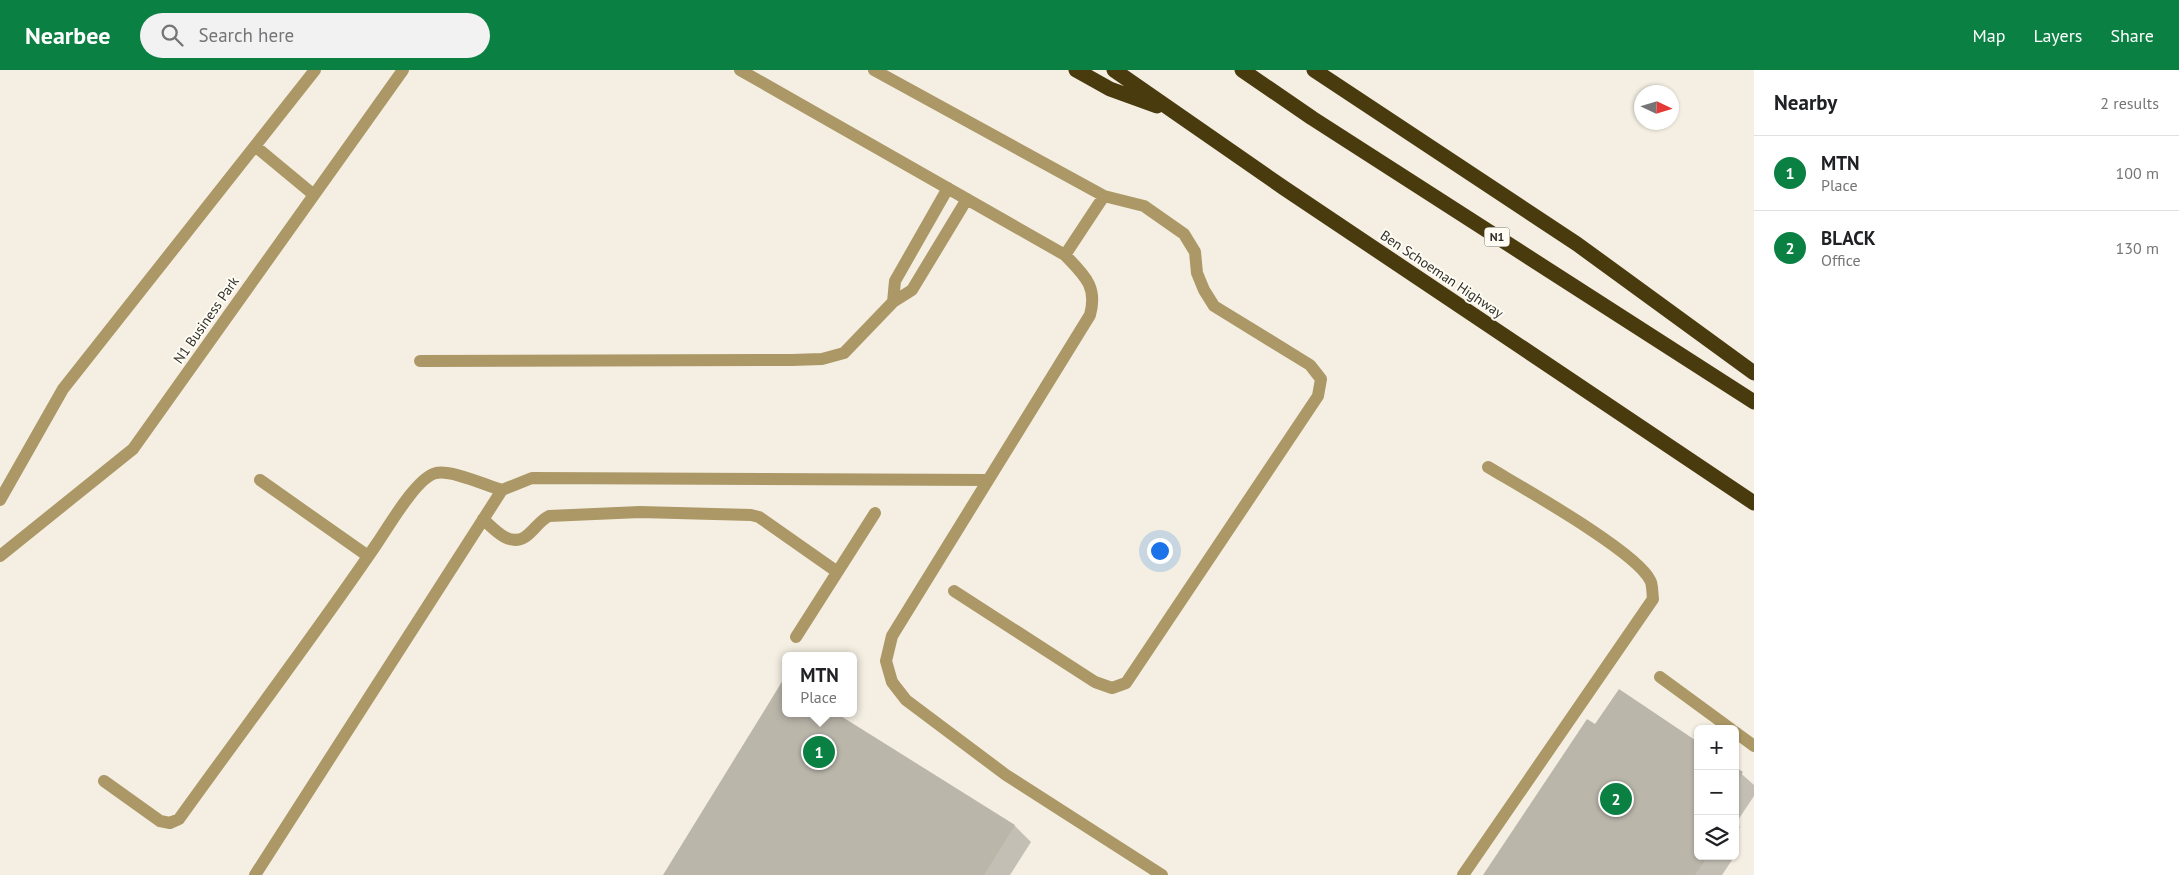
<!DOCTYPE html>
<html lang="en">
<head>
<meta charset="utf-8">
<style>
  body { margin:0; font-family:"PT Sans",sans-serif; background:#f2f2f2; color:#202124 }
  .controls { position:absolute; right:15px; bottom:15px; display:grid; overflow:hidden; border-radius:8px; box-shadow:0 1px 4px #0004 }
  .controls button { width:45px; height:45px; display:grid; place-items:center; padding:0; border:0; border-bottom:1px solid #e0e0e0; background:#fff; color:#202124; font:25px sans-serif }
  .compass { position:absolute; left:1634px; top:15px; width:45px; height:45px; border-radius:50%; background:#fff; box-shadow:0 1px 4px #0004; rotate:94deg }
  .you { position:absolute; left:1159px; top:480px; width:18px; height:18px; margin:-12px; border:4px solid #fff; border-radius:50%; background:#1a73e8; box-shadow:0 0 0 8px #1a73e833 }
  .badge { display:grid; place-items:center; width:32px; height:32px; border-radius:50%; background:#0b8043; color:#fff; font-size:16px; font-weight:700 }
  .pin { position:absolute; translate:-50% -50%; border:2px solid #fff; box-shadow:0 1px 5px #0006 }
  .popup { position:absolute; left:782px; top:582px; width:75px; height:65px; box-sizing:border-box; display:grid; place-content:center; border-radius:8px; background:#fff; filter:drop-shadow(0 1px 4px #0005); font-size:16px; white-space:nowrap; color:#757577 }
  .popup b { font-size:19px; color:#202124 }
  .popup::after { content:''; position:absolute; left:50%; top:100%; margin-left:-10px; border:10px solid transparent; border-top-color:#fff }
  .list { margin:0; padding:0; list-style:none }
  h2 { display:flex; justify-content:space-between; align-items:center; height:65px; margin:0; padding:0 20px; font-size:21px }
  h2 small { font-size:16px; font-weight:400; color:#757577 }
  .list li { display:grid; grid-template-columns:32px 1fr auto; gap:15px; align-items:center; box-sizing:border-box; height:75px; padding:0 20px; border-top:1px solid #e0e0e0 }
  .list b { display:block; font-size:19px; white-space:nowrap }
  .list p { margin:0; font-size:16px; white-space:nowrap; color:#757577 }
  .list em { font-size:16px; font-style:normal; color:#757577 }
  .icon { flex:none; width:28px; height:28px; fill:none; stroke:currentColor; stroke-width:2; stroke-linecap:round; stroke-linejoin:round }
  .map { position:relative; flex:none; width:1754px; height:805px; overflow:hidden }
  header { display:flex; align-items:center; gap:30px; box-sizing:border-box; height:70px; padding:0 25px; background:#0b8043; color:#fff }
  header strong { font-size:24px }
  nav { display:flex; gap:28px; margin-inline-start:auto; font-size:18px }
  .search { width:350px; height:45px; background:#f2f2f2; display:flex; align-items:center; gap:12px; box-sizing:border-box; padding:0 18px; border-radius:28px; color:#757577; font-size:19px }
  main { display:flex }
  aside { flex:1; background:#fff }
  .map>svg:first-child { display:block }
</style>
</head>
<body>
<header>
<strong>Nearbee</strong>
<div class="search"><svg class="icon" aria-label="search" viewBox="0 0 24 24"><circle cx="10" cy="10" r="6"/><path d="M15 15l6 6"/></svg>Search here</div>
<nav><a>Map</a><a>Layers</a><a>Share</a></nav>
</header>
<main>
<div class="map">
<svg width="1754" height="805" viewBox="0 0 1754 805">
  <rect width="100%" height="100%" fill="#f4efe2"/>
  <!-- shadow -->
  <path fill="#0003" d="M784 612 785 613V643L1015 756 1031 772 1010 805H665Z
    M1735 698 1754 715V726L1736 753 1740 757 1735 764Z
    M1698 786 1734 787 1722 805H1485Z"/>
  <!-- building -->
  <path fill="#bbb6aa" d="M783 610 785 611V643H836L1015 755 984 805H663Z
    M1619 619 1698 672V786H1708L1695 805H1483L1587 649 1595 654Z
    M1735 697 1743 702 1735 715Z"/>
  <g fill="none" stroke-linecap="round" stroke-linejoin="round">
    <!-- minor -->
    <path stroke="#ac9866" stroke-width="12" d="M740 0 1065 185C1084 205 1098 216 1090 245L892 566 886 591 892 612 906 630 1006 705 1162 805
      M874 0 1104 126 1144 136 1184 164 1195 182 1197 203 1204 220 1214 236 1310 295 1321 309 1318 326 1126 613 1112 618 1095 612 954 521
      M255 76 314 125
      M1065 185 1104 126
      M893 232 895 211 948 118
      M420 291 792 290 822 289 844 283 893 232 912 220 967 129
      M260 410 368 486
      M0 430 63 319 315 0
      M483 449C494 459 509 477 525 467 534 461 539 451 549 446L640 442 751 445 759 447 836 501
      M0 486 133 379 403 0
      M796 567 875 443
      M1660 607 1731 659
      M1735 662 1754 676
      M104 711 160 751 170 753 179 749C245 657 314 566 378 472 389 456 417 407 436 403 452 400 485 415 502 420
      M255 805 502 420 532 408 987 410
      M1463 805 1653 529C1652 523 1653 515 1650 510 1636 481 1521 417 1488 397"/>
    <!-- highway -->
    <path stroke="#4a3b0f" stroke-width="15" d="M1076 0 1110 19 1157 36
      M1114 0 1284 118 1754 433
      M1242 0 1312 48 1754 332
      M1314 0 1577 174 1754 303"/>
  </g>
  <g text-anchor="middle" stroke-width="4" stroke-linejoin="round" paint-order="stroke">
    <!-- shield labels -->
    <rect fill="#fffcf4" stroke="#6e6c67" stroke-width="1" x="1484.5" y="157.5" width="25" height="19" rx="4"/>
    <g font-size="12" font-weight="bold" fill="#302e2a">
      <text x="1497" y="171">N1</text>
    </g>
    <!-- street labels -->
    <g font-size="14" fill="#302e2a" stroke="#fffcf4">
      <text transform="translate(1442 204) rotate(34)" y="5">Ben Schoeman Highway</text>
      <text transform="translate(206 250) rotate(-55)" y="5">N1 Business Park</text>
    </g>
  </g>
</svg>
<div class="controls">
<button>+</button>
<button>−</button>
<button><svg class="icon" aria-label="layers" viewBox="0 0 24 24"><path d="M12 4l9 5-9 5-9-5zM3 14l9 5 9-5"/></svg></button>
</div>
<svg class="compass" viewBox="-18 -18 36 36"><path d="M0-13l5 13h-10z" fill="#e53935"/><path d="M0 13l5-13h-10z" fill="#757577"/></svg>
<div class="you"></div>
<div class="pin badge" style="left:819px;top:682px">1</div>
<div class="popup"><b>MTN</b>Place</div>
<div class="pin badge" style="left:1616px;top:729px">2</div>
</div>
<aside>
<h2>Nearby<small>2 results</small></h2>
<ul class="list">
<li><span class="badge">1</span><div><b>MTN</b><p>Place</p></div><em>100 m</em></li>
<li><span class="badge">2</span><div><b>BLACK</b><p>Office</p></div><em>130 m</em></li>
</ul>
</aside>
</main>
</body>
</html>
